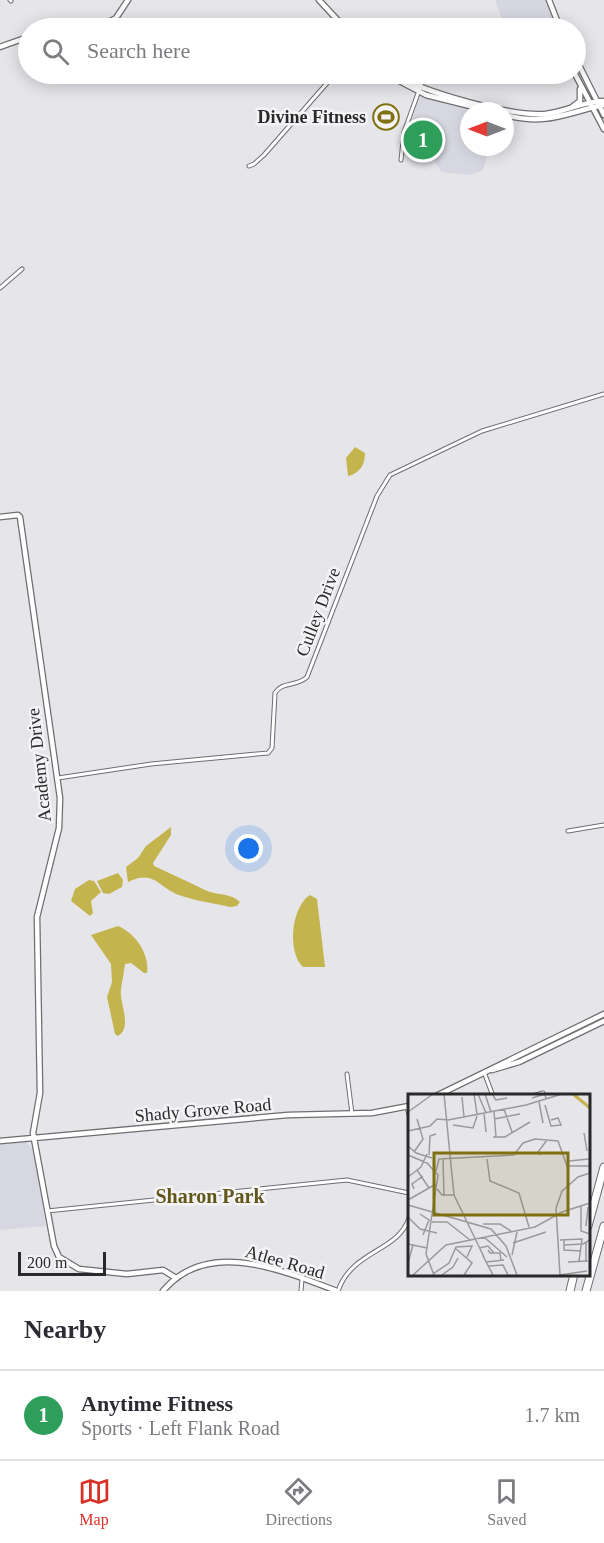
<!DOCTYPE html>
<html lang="en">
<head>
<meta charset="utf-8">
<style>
  body { margin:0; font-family:Georgia,serif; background:#f2f2f3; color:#2b2b33 }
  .compass { position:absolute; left:460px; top:102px; width:54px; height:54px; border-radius:50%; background:#fff; box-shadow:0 3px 15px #0003; rotate:270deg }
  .scale { position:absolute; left:18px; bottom:15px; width:88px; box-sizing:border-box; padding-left:6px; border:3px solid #29292a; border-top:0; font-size:16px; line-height:21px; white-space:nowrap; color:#29292a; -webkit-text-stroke:4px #f4f4f7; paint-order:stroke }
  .you { position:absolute; left:249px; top:849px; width:21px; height:21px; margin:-15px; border:4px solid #fff; border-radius:50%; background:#1a73e8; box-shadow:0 0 0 9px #1a73e833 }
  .badge { display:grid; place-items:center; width:39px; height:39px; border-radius:50%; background:#d93025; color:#fff; font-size:20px; font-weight:700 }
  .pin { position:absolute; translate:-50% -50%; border:3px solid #fff; box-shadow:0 2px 6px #0006 }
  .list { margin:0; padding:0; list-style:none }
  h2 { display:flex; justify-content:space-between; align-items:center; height:78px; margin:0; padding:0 24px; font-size:26px }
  h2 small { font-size:20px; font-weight:400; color:#7c7c81 }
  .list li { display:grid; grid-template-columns:39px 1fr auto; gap:18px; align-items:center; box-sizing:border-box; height:90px; padding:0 24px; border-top:2px solid #e1e1e2 }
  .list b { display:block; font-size:22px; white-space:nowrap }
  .list p { margin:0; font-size:20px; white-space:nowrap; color:#7c7c81 }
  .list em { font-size:20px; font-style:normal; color:#7c7c81 }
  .icon { flex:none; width:33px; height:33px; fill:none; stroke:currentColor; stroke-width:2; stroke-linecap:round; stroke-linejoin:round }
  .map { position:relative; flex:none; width:604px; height:1291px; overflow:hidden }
  .search { position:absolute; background:#fff; box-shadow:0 3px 15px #0003; left:18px; right:18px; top:18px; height:66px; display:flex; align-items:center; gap:15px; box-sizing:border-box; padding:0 21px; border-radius:33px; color:#7c7c81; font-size:22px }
  .sheet { height:168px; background:#fff }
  nav { display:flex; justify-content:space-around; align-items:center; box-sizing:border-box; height:84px; border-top:2px solid #e1e1e2; background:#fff; font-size:16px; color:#7c7c81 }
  nav a { display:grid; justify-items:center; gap:3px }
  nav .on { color:#d93025 }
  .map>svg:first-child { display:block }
</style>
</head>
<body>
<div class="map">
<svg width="604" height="1291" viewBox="0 0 604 1291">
  <rect width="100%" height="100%" fill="#e6e6ea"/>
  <!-- built -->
  <path fill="#d7d7e1" d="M495 0H548L558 28H505Z
    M419 93 490 111H469V147H490L483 170 470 175 441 172 433 158 401 154 402 139Z
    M26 1142 33 1149 46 1226 0 1230V1144Z"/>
  <!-- water -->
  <path fill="#c4b44e" d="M355 447 365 453C365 465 360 473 348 476L346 458Z
    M171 827V835L153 863 154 866C171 874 189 882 205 890 217 896 229 892 240 902L237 906 230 907C213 903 195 901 179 895 158 887 154 869 128 882L126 867 138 858 146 846Z
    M118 873 123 880 122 887 109 894 103 893 97 881Z
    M89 880 94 881 101 892 91 901 93 913 90 916 71 901 75 889Z
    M310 895 317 899 325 967H303C287 953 291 907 310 895Z
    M118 926C135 933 150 954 147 973H144L131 963 125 964C124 973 122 981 121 989 119 1003 133 1027 118 1036L115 1034 107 997 112 982 111 964 91 935Z"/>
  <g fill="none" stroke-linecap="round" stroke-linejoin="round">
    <!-- street casing -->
    <g stroke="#6e6e71" stroke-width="5">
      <path id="street" d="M10 0 11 1
        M401 160 404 132 425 74
        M249 166 254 164 264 155 335 74
        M0 288 22 269
        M58 778 151 764 268 753 272 748 275 693C282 681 297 687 307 677L377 496 390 475 482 431 604 394
        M568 831 604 825
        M484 1072 493 1096
        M347 1074 352 1114
        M532 1096 543 1093
        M407 1107 409 1115
        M47 1211 347 1180 409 1193
        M301 1291 302 1279
        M338 1291C352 1250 398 1252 409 1218"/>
    </g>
    <!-- secondary casing -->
    <g stroke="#6e6e71" stroke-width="7">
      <path id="secondary" d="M319 0 345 28
        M549 0 560 28
        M97 28 116 18 128 0
        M0 47 28 37
        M576 59 604 115
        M386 74 426 95 490 111
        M394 74C425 93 509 116 545 114 565 112 584 101 604 101
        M575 74 604 129
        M572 107 580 101V89
        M505 115C548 126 564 113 604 105
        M0 517 18 515 20 517 60 798 59 828 37 917 40 1093 33 1133 54 1246 59 1257 79 1269 127 1274 163 1270 176 1278
        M492 1070 519 1062 604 1021
        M436 1096 604 1014
        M0 1141 288 1115 372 1113 409 1106
        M163 1291C208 1237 283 1271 337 1291"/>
    </g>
    <!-- highway casing -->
    <g stroke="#6e6e71" stroke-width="9">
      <path id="highway" d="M588 1226 604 1167
        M570 1291 574 1274
        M586 1291 604 1226"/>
    </g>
    <!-- street -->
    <use href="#street" stroke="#fff" stroke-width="3"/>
    <!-- secondary -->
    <use href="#secondary" stroke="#fff" stroke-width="4.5"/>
    <!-- highway -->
    <use href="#highway" stroke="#fff" stroke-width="7"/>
  </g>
  <!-- icons -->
  <defs>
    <g id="stadium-ring" transform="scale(1.35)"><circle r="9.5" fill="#f4f4f7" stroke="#7f7111" stroke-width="1.5"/><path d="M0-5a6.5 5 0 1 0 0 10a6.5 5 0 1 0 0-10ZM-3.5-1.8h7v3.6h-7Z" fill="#7f7111"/></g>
  </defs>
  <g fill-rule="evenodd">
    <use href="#stadium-ring" x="386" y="117"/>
  </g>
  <g text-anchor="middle" stroke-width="5" stroke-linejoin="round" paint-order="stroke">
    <!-- poi labels -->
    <g font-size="18" font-weight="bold" fill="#29292a" stroke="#f4f4f7" text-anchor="end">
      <text x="366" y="123">Divine Fitness</text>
    </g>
    <!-- street labels -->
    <g font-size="18" fill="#29292a" stroke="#f4f4f7">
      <text transform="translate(318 612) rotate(-69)" y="6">Culley Drive</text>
      <text transform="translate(39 765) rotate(-96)" y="6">Academy Drive</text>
      <text transform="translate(203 1110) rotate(-5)" y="6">Shady Grove Road</text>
      <text transform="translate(285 1262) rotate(16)" y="6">Atlee Road</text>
    </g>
    <!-- neighbourhood labels -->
    <g font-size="20" font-weight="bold" fill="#61571b" stroke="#f4f4f7">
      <text x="210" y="1203">Sharon Park</text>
    </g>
  </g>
  <!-- overview -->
  <g transform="translate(408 1094)">
    <rect width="182" height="182" fill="#e6e6ea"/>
    <path fill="none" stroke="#c4b44e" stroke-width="3" d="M165 0 182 14"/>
    <path fill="none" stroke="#9a9a9d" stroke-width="1.5" d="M36 0 46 101 76 163M66 0 69 20M70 0 78 19M77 0 83 18M84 0 88 6 99 4M54 3 56 23M124 4 137 0 138 5M131 8 135 29M137 11 143 32 153 31 150 24 143 26M96 15 104 38M86 17 88 43M0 18 25 0M76 19 78 38M86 25 112 20M40 26 118 11 154 0M45 31 65 34 69 22M0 37 22 32 29 25 40 26M176 39 179 57M85 43H97L122 28M0 52 8 59 24 64M6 58 15 45 9 25M0 61 19 69 30 81 18 160 26 181M21 61 22 42 28 40M132 61 130 58 139 46M35 64 36 102M79 65 82 87 111 99 121 133M161 67 181 65M9 76 21 94M28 77 31 65 106 61 115 49 127 45 150 47 159 72H182M0 83 13 73 19 60M6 95 4 90 15 82M29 95 34 101H46M153 98 170 83 182 79M0 106 28 90M0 111 83 135 98 152 109 181M173 112V122V112M12 120 21 126 15 141M173 122V137L182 140M0 123 12 135 29 139M24 128H39L62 146M75 130H92L103 137M178 132 180 113M76 143 99 163M156 145V156L173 157M152 146 174 145 171 167M105 149 138 138M0 150 19 154M156 151 175 150 182 146M47 154 64 169 56 181M71 154 80 152 86 159M80 156 82 159H92L93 167M104 161 109 138M75 162 85 181M178 167V148M78 168 96 166M160 168 180 167M0 169 5 151M81 172 95 171 100 181M25 180 41 169 48 153 64 152 59 163M5 181 38 151 127 133 154 118 182 109M34 181 45 173 50 164M152 181 148 114 154 97M152 181 179 177"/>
    <path fill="#7f7111" fill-opacity="0.15" stroke="#7f7111" stroke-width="3" d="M26 59H160V121H26Z"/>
    <rect width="182" height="182" fill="none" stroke="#29292a" stroke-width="3"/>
  </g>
</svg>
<svg class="compass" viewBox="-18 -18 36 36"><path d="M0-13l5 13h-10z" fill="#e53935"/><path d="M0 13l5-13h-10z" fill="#7c7c81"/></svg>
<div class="scale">200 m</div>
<div class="you"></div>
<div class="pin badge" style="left:423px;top:140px;background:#2e9e5b">1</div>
<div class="search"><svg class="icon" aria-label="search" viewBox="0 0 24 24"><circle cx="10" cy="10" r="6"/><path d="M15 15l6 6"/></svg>Search here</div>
</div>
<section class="sheet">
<h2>Nearby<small></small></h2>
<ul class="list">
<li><span class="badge" style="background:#2e9e5b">1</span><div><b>Anytime Fitness</b><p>Sports · Left Flank Road</p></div><em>1.7 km</em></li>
</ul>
</section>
<nav>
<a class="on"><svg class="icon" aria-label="map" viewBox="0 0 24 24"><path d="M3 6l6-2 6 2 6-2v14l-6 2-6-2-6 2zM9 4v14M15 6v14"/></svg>Map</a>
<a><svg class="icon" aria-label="directions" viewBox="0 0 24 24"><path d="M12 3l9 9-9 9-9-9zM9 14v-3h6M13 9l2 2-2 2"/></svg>Directions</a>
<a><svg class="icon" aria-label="saved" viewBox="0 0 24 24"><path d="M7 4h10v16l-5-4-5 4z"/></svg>Saved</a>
</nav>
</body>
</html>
